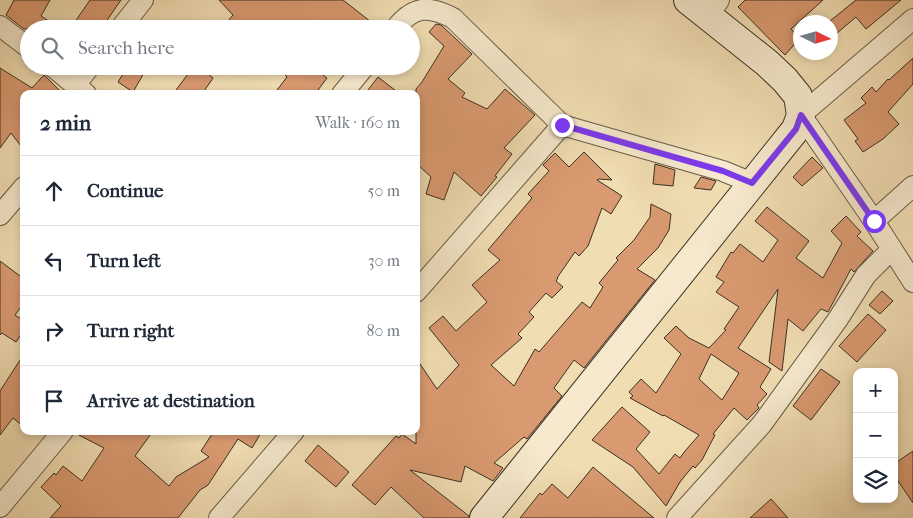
<!DOCTYPE html>
<html lang="en">
<head>
<meta charset="utf-8">
<style>
  body { margin:0; font-family:"IM FELL French Canon",serif; background:#f6f6f7; color:#1f2937 }
  .controls { position:absolute; right:15px; bottom:15px; display:grid; overflow:hidden; border-radius:10px; box-shadow:0 2px 8px #0003 }
  .controls button { width:45px; height:45px; display:grid; place-items:center; padding:0; border:0; border-bottom:1px solid #e0e1e3; background:#fff; color:#1f2937; font:25px sans-serif }
  .compass { position:absolute; left:793px; top:15px; width:45px; height:45px; border-radius:50%; background:#fff; box-shadow:0 2px 8px #0003; rotate:95deg }
  .stop { position:absolute; width:15px; height:15px; margin:-11px; border:4px solid #7c3aed; border-radius:50%; background:#fff }
  .stop.end { background:#7c3aed; border-color:#fff; box-shadow:0 1px 5px #0008 }
  .list { margin:0; padding:0; list-style:none }
  h2 { display:flex; justify-content:space-between; align-items:center; height:65px; margin:0; padding:0 20px; font-size:21px }
  h2 small { font-size:16px; font-weight:400; color:#747a83 }
  .list li { display:grid; grid-template-columns:32px 1fr auto; gap:15px; align-items:center; box-sizing:border-box; height:70px; padding:0 20px; border-top:1px solid #e0e1e3 }
  .list b { display:block; font-size:19px; white-space:nowrap }
  .list em { font-size:16px; font-style:normal; color:#747a83 }
  .icon { flex:none; width:28px; height:28px; fill:none; stroke:currentColor; stroke-width:2; stroke-linecap:round; stroke-linejoin:round }
  .map { position:relative; flex:none; width:913px; height:518px; overflow:hidden }
  .search { position:absolute; background:#fff; box-shadow:0 2px 8px #0003; left:20px; top:20px; width:400px; height:55px; display:flex; align-items:center; gap:12px; box-sizing:border-box; padding:0 18px; border-radius:28px; color:#747a83; font-size:19px }
  .panel { position:absolute; background:#fff; box-shadow:0 2px 8px #0003; left:20px; top:90px; width:400px; height:345px; border-radius:10px }
  .map>svg:first-child { display:block }
</style>
</head>
<body>
<div class="map">
<svg width="913" height="518" viewBox="0 0 913 518">
  <rect width="100%" height="100%" fill="#f1ddb2"/>
  <filter id="stains"><feTurbulence type="fractalNoise" baseFrequency=".004" numOctaves="4"/><feColorMatrix values="0 0 0 0 .2 0 0 0 0 .09 0 0 0 0 .02 0 0 0 .5 -.17"/></filter>
  <radialGradient id="worn" r=".72"><stop offset=".6" stop-color="#630" stop-opacity="0"/><stop offset="1" stop-color="#630" stop-opacity=".3"/></radialGradient>
  <!-- building -->
  <path fill="#da9a71" stroke="#3b3124" fill-rule="evenodd" d="M14 0H50L41 16 61 29H24L6 15Z
    M90 0H121L101 29H70Z
    M219 0H343L380 29H221L233 15Z
    M745 0H823L791 29 800 38 785 55 738 7Z
    M856 0H901L866 29 856 17 830 39V21Z
    M436 24 441 25 472 54 448 79 465 93 462 97 487 109 505 89 535 115 504 148 512 154 495 176 497 177 481 196 454 172 444 200 426 194 431 177 416 163V89L422 82 444 46 429 32Z
    M913 58V84L888 112 899 124 883 139 863 152 855 141 858 139 844 120 866 103 861 98 872 87 876 92 888 79 889 80Z
    M128 66H148L133 92 118 82Z
    M194 66H198L213 78 202 94H173Z
    M276 66H312L327 78 315 94H274L287 77Z
    M0 68 32 88 44 75 63 94H24V150L11 133 0 148Z
    M378 77 400 94H365Z
    M584 152 612 180 599 179 597 180 622 196 611 214 602 208 588 246 579 256 575 252 557 278H558L556 281 563 287 552 298 546 293 529 312 534 317 518 334 522 338 491 365 514 386 535 349 539 352 582 302 590 308 603 287 599 283 618 260 616 258 634 240 650 217 651 204 671 214 669 230 658 248 637 269 655 280 584 368 574 360 554 388 562 396 527 439 524 437 494 463 503 468 493 481 465 466 461 482 410 470 469 516V518H424L391 487 375 505 352 485 396 436 399 438 402 434 416 444V358L437 389 459 365 429 328 443 316 456 331 487 302 472 285 500 260 488 250 532 198 528 194 549 171 543 165 555 153 569 167Z
    M812 157 823 168 802 186 793 177Z
    M655 164 675 170 673 186 653 184Z
    M701 177 716 181 711 190 694 188Z
    M767 207 809 241 796 258 823 278 842 243 831 231 846 216 861 232 857 236 873 251 854 272 851 269 828 312 821 309 803 331 788 319 782 371 769 362 778 289 738 348 771 369 760 387 767 394 757 405 759 408 747 420 734 408 713 434 715 435 702 460 695 468 693 466 680 482 666 506 633 467 592 440 622 407 650 432 636 449 659 474 675 454 680 458 685 451 699 435 664 415 663 416 630 398 633 396 629 392 641 379 656 393 681 354 664 338 676 326 689 338 709 348 726 330 724 329 739 307 716 292 724 282 716 277 731 252 733 253 740 244 763 262 778 240 755 221ZM711 354 739 373 722 400 699 379Z
    M0 261 24 279V303L15 315 24 321V330L16 342 2 333 0 335Z
    M882 291 893 301 880 314 869 305Z
    M868 314 886 330 857 362 839 346Z
    M24 354V427L13 418 0 435V391Z
    M821 369 840 382 811 420 793 406Z
    M75 431H153L135 456 169 486 176 477 209 457 201 451 214 431H262L252 448 238 439 208 485 200 490 178 518H50L61 506 41 487 54 473 56 475 63 466 82 481 104 448 75 433Z
    M318 445 349 472 336 487 305 461Z
    M913 451V503L894 475V464Z
    M593 467 654 518H520L540 493 542 495 552 484 568 498Z
    M771 499 788 518H750Z"/>
  <g fill="none" stroke-linecap="round" stroke-linejoin="round">
    <!-- street casing -->
    <g stroke="#685c48" stroke-width="22">
      <path id="street" d="M708 16 719 0
        M913 19 801 115 874 221 913 282
        M0 26 29 48
        M120 29 143 0
        M395 29C413 6 428 5 453 18L562 125
        M52 66 86 94
        M76 84 90 66
        M342 94 365 66
        M0 215 24 187
        M874 221 913 186
        M416 292 562 125 723 171 752 183
        M0 507 63 431
        M219 518 294 431
        M677 518 762 424 838 319 866 275 892 249"/>
    </g>
    <!-- secondary casing -->
    <g stroke="#3b3124" stroke-width="30">
      <path id="secondary" d="M484 518 796 129 801 115 798 96 785 80 767 63 688 0"/>
    </g>
    <!-- street -->
    <use href="#street" stroke="#f6e9cd" stroke-width="20"/>
    <!-- secondary -->
    <use href="#secondary" stroke="#f6e9cd" stroke-width="28"/>
  </g>
  <g fill="none" stroke-linecap="round" stroke-linejoin="round">
    <!-- route -->
    <path stroke="#7c3aed" stroke-width="6" d="M562 125 723 171 752 183 796 129 801 115 874 221"/>
  </g>
  <rect width="100%" height="100%" filter="url(#stains)"/>
  <rect width="100%" height="100%" fill="url(#worn)"/>
</svg>
<div class="controls">
<button>+</button>
<button>−</button>
<button><svg class="icon" aria-label="layers" viewBox="0 0 24 24"><path d="M12 4l9 5-9 5-9-5zM3 14l9 5 9-5"/></svg></button>
</div>
<svg class="compass" viewBox="-18 -18 36 36"><path d="M0-13l5 13h-10z" fill="#e53935"/><path d="M0 13l5-13h-10z" fill="#747a83"/></svg>
<div class="stop" style="left:874px;top:221px"></div>
<div class="stop end" style="left:562px;top:125px"></div>
<div class="search"><svg class="icon" aria-label="search" viewBox="0 0 24 24"><circle cx="10" cy="10" r="6"/><path d="M15 15l6 6"/></svg>Search here</div>
<section class="panel">
<h2>2 min<small>Walk · 160 m</small></h2>
<ul class="list">
<li><svg class="icon" aria-label="ahead" viewBox="0 0 24 24"><path d="M12 20V5M6 11l6-6 6 6"/></svg><div><b>Continue</b></div><em>50 m</em></li>
<li><svg class="icon" aria-label="left" viewBox="0 0 24 24"><path d="M17 20v-9H6M10 6l-5 5 5 5"/></svg><div><b>Turn left</b></div><em>30 m</em></li>
<li><svg class="icon" aria-label="right" viewBox="0 0 24 24"><path d="M7 20v-9h11M14 6l5 5-5 5"/></svg><div><b>Turn right</b></div><em>80 m</em></li>
<li><svg class="icon" aria-label="arrive" viewBox="0 0 24 24"><path d="M6 21V4h12l-3 4 3 4H6"/></svg><div><b>Arrive at destination</b></div></li>
</ul>
</section>
</div>
</body>
</html>
